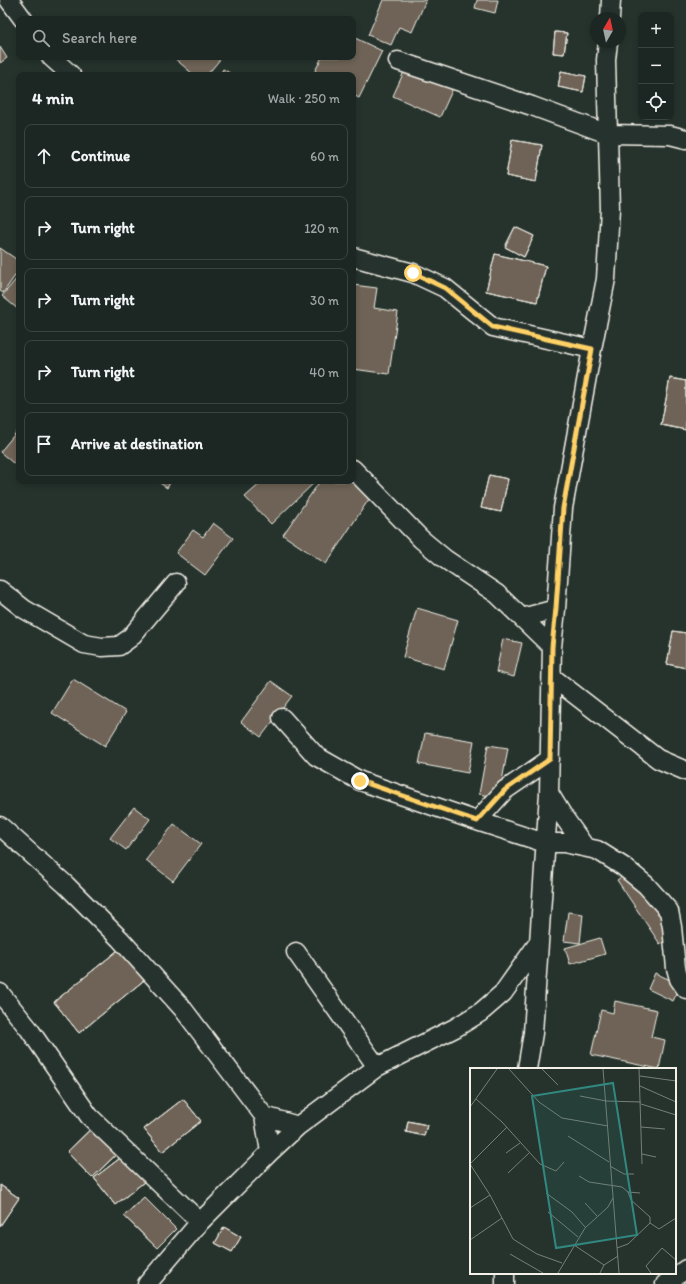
<!DOCTYPE html>
<html lang="en">
<head>
<meta charset="utf-8">
<style>
  body { margin:0; font-family:Itim,sans-serif; background:#252e2a; color:#f1f3f6 }
  .controls { position:absolute; right:12px; top:12px; display:grid; overflow:hidden; border-radius:8px; box-shadow:0 2px 6px #0003 }
  .controls button { width:36px; height:36px; display:grid; place-items:center; padding:0; border:0; border-bottom:1px solid #3a4340; background:#1c2622; color:#f1f3f6; font:20px sans-serif }
  .compass { position:absolute; left:590px; top:12px; width:36px; height:36px; border-radius:50%; background:#1c2622; box-shadow:0 2px 6px #0003; rotate:9deg }
  .stop { position:absolute; width:12px; height:12px; margin:-9px; border:3px solid #ffd166; border-radius:50%; background:#fff }
  .stop.end { background:#ffd166; border-color:#fff; box-shadow:0 1px 4px #0008 }
  .list { margin:0; padding:0; list-style:none }
  h2 { display:flex; justify-content:space-between; align-items:center; height:52px; margin:0; padding:0 16px; font-size:17px }
  h2 small { font-size:13px; font-weight:400; color:#a0a5a5 }
  .list li { display:grid; grid-template-columns:26px 1fr auto; gap:12px; align-items:center; box-sizing:border-box; height:64px; margin:0 8px 8px; padding:0 8px; border:1px solid #3a4340; border-radius:8px }
  .list b { display:block; font-size:15px; white-space:nowrap }
  .list em { font-size:13px; font-style:normal; color:#a0a5a5 }
  .icon { flex:none; width:22px; height:22px; fill:none; stroke:currentColor; stroke-width:2; stroke-linecap:round; stroke-linejoin:round }
  .map { position:relative; flex:none; width:686px; height:1284px; overflow:hidden }
  .search { position:absolute; background:#1c2622; box-shadow:0 2px 6px #0003; left:16px; top:16px; width:340px; height:44px; display:flex; align-items:center; gap:10px; box-sizing:border-box; padding:0 14px; border-radius:8px; color:#a0a5a5; font-size:15px }
  .panel { position:absolute; background:#1c2622; box-shadow:0 2px 6px #0003; left:16px; top:72px; width:340px; height:412px; border-radius:8px }
  .map>svg:first-child { display:block }
</style>
</head>
<body>
<div class="map">
<svg width="686" height="1284" viewBox="0 0 686 1284">
  <rect width="100%" height="100%" fill="#26332d"/>
  <filter id="ink" filterUnits="userSpaceOnUse"><feTurbulence type="fractalNoise" baseFrequency=".025" numOctaves="2"/><feDisplacementMap in="SourceGraphic" scale="8" xChannelSelector="R" yChannelSelector="G"/><feConvolveMatrix kernelMatrix="1 2 1 2 8 2 1 2 1" color-interpolation-filters="sRGB"/></filter>
  <g filter="url(#ink)">
    <!-- building -->
    <path fill="#6e6457" stroke="#f4f1e8" d="M383 0H426L412 32 399 27 391 45 368 35Z
      M477 0H498L495 13 475 8Z
      M555 32 567 33 564 54 553 53Z
      M555 32 567 33 564 54 553 53Z
      M353 37 382 51 359 98 353 95V75H313L322 57H353Z
      M0 47 7 58 0 63Z
      M173 57H222L207 75H194Z
      M408 63 455 84 440 117 393 96Z
      M223 69 233 75H220Z
      M561 71 586 76 583 92 558 87Z
      M561 71 586 76 583 92 558 87Z
      M512 140 542 145 536 182 506 176Z
      M512 140 542 145 536 182 506 176Z
      M515 227 534 236 524 257 505 247Z
      M515 227 534 236 524 257 505 247Z
      M0 248 19 261V270L3 293 0 291Z
      M495 254 546 266 537 302 486 291Z
      M495 254 546 266 537 302 486 291Z
      M17 278 19 280V310L2 296Z
      M353 285 377 288 374 308 398 312 389 374 353 369Z
      M670 378 686 381V430L661 425Z
      M670 378 686 381V430L661 425Z
      M19 429V468L0 452Z
      M489 475 508 479 501 512 481 508Z
      M489 475 508 479 501 512 481 508Z
      M157 481H171L167 488Z
      M263 481H316L271 524 245 497Z
      M320 481H353L377 487 326 564 283 535Z
      M213 523 233 538 205 575 176 553 193 530 203 537Z
      M417 608 458 620 444 669 403 657Z
      M673 631 686 633V668L667 664Z
      M673 631 686 633V668L667 664Z
      M503 639 522 643 514 677 496 672Z
      M73 679 126 712 105 746 52 713Z
      M271 681 292 696 261 737 241 722Z
      M425 733 474 741 468 773 419 764Z
      M488 745 508 748 499 798 479 794Z
      M134 807 150 819 126 850 110 838Z
      M174 824 201 844 173 881 146 860Z
      M639 865 682 930 660 944 617 880Z
      M568 912 583 914 580 943 564 941Z
      M600 938 605 954 570 964 565 948Z
      M123 946 148 977 79 1033 54 1002Z
      M123 946 148 977 79 1033 54 1002Z
      M655 973 681 985 673 1001 648 989Z
      M615 1001 657 1010 651 1037 665 1040 659 1069 591 1055 601 1010 613 1013Z
      M183 1099 201 1121 162 1152 144 1129Z
      M183 1099 201 1121 162 1152 144 1129Z
      M102 1118 127 1144 92 1178 67 1152Z
      M102 1118 127 1144 92 1178 67 1152Z
      M408 1121 427 1125 424 1136 406 1132Z
      M408 1121 427 1125 424 1136 406 1132Z
      M132 1149 153 1175 115 1205 94 1178Z
      M132 1149 153 1175 115 1205 94 1178Z
      M0 1185 19 1198 0 1226Z
      M0 1185 19 1198 0 1226Z
      M144 1197 176 1229 157 1248 124 1216Z
      M144 1197 176 1229 157 1248 124 1216Z
      M224 1227 241 1237 232 1252 215 1243Z
      M224 1227 241 1237 232 1252 215 1243Z"/>
    <g fill="none" stroke-linecap="round" stroke-linejoin="round">
      <!-- street casing -->
      <g stroke="#f4f1e8" stroke-width="21">
        <path id="street" d="M9 0 23 19
          M610 18 611 0
          M51 57 71 75
          M398 61 532 106 608 134 670 135 686 139
          M353 257 413 273 445 288 493 327 592 349
          M353 469 421 539 445 559 497 594 552 647
          M0 590 24 609 84 644 102 647 119 646 130 638 176 583
          M522 618 556 609
          M552 677 658 759 686 771
          M282 718 316 756 360 781 477 821 545 843H564L597 850 624 867 646 885 669 911 672 927 676 968 679 979 686 989
          M549 793 563 816 585 847
          M477 821 505 790 550 759
          M0 826 66 885 120 939 183 1009 264 1116 270 1152
          M296 952 377 1067
          M0 993 29 1029 89 1116 200 1222
          M527 1069 533 1033 549 793 552 647 556 609 563 508 592 349 606 279 610 209 606 60 608 42
          M264 1116 298 1126
          M147 1284 200 1222 270 1152 298 1126 377 1067 455 1028 481 1012 503 993 539 942
          M505 1284V1273
          M665 1284 686 1269"/>
      </g>
      <!-- street -->
      <use href="#street" stroke="#26332d" stroke-width="18"/>
    </g>
  </g>
  <g fill="none" stroke-linecap="round" stroke-linejoin="round" filter="url(#ink)">
    <!-- route -->
    <path stroke="#ffd166" stroke-width="5" d="M360 781 477 821 505 790 550 759 552 647 556 608 563 508 592 349 493 327 445 288 413 273"/>
  </g>
  <!-- overview -->
  <g transform="translate(470 1068)">
    <rect width="206" height="206" fill="#26332d"/>
    <path fill="none" stroke="#787f78" stroke-width="1" d="M39 1 69 34 92 50 138 58M72 1 88 17M133 1 149 205M169 1 172 96M170 8 206 13M170 18 206 34M110 28 136 33 171 34M6 31 32 54 70 96 86 103 94 94M171 36 206 47M0 39 27 1M171 59 195 61M98 68 139 94M36 85 50 75M172 86 186 89M0 96 20 127 43 171 67 186 92 195M0 96 37 59M140 98 154 106H164M38 105 59 85M109 108 119 114 152 119 158 124 161 132 180 149V155L158 176 147 180M158 124 170 125M76 125 102 144 115 159M115 135 127 148M0 140 20 127M78 144 108 169M180 155 189 161 206 150M0 172 32 150M104 177 134 197M40 186 73 205M88 205 115 160 138 139 143 130M130 205 134 197 148 188M181 205 176 198 192 180 206 192"/>
    <path fill="#318880" fill-opacity="0.15" stroke="#318880" stroke-width="2" d="M143 15 167 167 86 180 62 28Z"/>
    <rect width="206" height="206" fill="none" stroke="#f4f1e8" stroke-width="2"/>
  </g>
</svg>
<div class="controls">
<button>+</button>
<button>−</button>
<button><svg class="icon" aria-label="locate" viewBox="0 0 24 24"><circle cx="12" cy="12" r="6"/><path d="M12 2v4M12 18v4M2 12h4M18 12h4"/></svg></button>
</div>
<svg class="compass" viewBox="-18 -18 36 36"><path d="M0-13l5 13h-10z" fill="#e53935"/><path d="M0 13l5-13h-10z" fill="#a0a5a5"/></svg>
<div class="stop" style="left:413px;top:273px"></div>
<div class="stop end" style="left:360px;top:781px"></div>
<div class="search"><svg class="icon" aria-label="search" viewBox="0 0 24 24"><circle cx="10" cy="10" r="6"/><path d="M15 15l6 6"/></svg>Search here</div>
<section class="panel">
<h2>4 min<small>Walk · 250 m</small></h2>
<ul class="list">
<li><svg class="icon" aria-label="ahead" viewBox="0 0 24 24"><path d="M12 20V5M6 11l6-6 6 6"/></svg><div><b>Continue</b></div><em>60 m</em></li>
<li><svg class="icon" aria-label="right" viewBox="0 0 24 24"><path d="M7 20v-9h11M14 6l5 5-5 5"/></svg><div><b>Turn right</b></div><em>120 m</em></li>
<li><svg class="icon" aria-label="right" viewBox="0 0 24 24"><path d="M7 20v-9h11M14 6l5 5-5 5"/></svg><div><b>Turn right</b></div><em>30 m</em></li>
<li><svg class="icon" aria-label="right" viewBox="0 0 24 24"><path d="M7 20v-9h11M14 6l5 5-5 5"/></svg><div><b>Turn right</b></div><em>40 m</em></li>
<li><svg class="icon" aria-label="arrive" viewBox="0 0 24 24"><path d="M6 21V4h12l-3 4 3 4H6"/></svg><div><b>Arrive at destination</b></div></li>
</ul>
</section>
</div>
</body>
</html>
